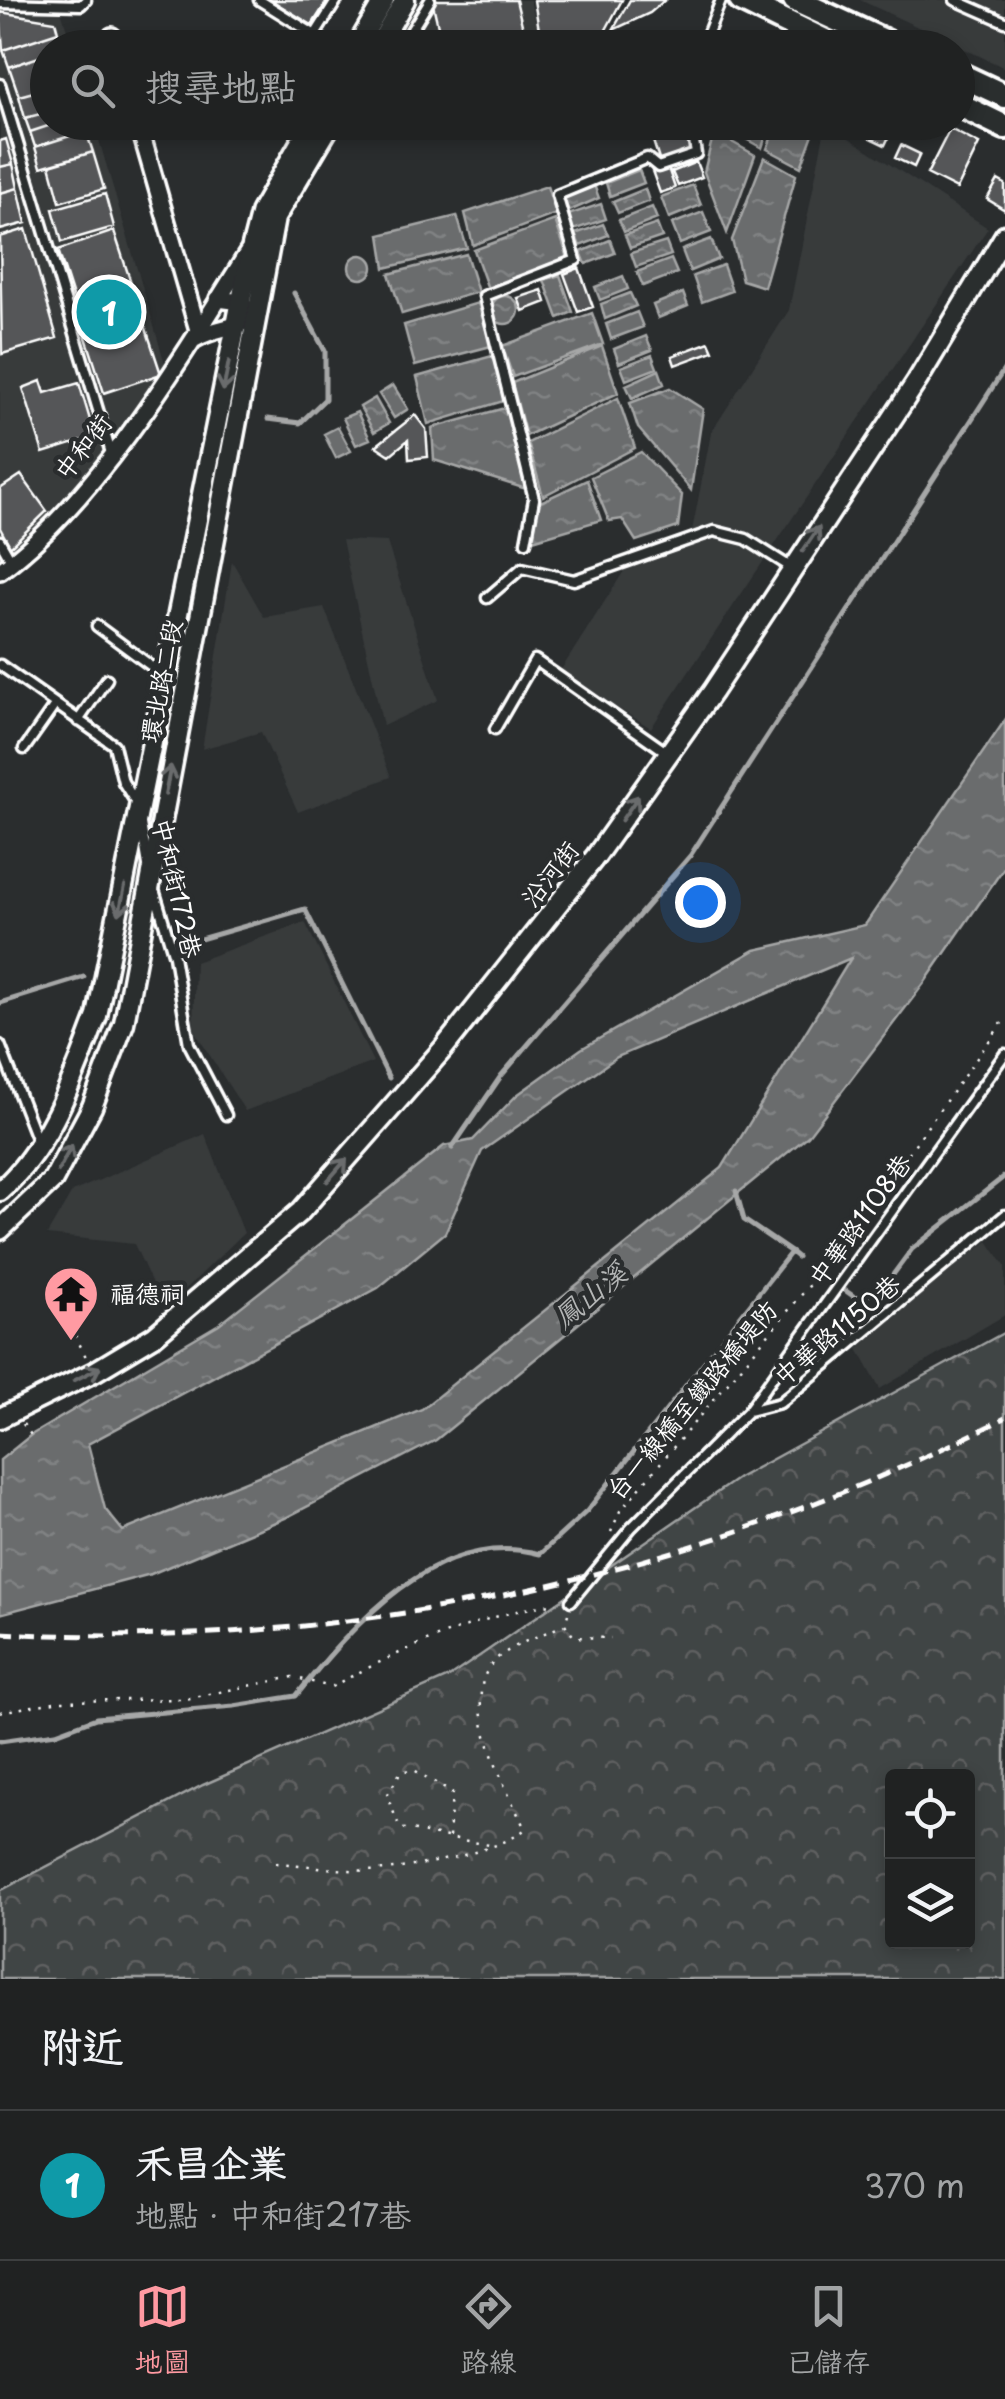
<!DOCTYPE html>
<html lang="zh-TW">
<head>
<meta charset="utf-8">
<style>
  body { margin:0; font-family:"Playpen Sans","LXGW WenKai TC",sans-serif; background:#282a2a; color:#f1f3f6 }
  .controls { position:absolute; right:30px; bottom:30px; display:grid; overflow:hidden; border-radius:10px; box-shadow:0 5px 15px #0003 }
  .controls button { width:90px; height:90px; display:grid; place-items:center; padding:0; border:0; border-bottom:2px solid #3d3f40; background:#202222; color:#f1f3f6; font:50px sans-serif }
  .you { position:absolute; left:700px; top:902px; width:35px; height:35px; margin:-25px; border:8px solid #fff; border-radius:50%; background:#1a73e8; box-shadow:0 0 0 15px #1a73e833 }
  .badge { display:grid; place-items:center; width:65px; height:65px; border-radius:50%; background:#ff9aa2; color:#fff; font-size:32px; font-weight:700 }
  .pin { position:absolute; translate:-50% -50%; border:5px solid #fff; box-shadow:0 2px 10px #0006 }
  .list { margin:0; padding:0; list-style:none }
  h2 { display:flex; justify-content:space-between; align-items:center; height:130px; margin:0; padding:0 40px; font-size:42px }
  h2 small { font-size:32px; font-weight:400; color:#a2a4a5 }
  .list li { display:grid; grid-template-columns:65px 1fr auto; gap:30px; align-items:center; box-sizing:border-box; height:150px; padding:0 40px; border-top:2px solid #3d3f40 }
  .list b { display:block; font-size:38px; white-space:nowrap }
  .list p { margin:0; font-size:32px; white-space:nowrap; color:#a2a4a5 }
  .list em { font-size:32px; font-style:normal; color:#a2a4a5 }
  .icon { flex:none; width:55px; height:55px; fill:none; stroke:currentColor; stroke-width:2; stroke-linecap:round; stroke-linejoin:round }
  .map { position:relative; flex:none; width:1005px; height:1979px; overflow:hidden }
  .search { position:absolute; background:#202222; box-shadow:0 5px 15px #0003; left:30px; right:30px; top:30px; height:110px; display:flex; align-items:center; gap:25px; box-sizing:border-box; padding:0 35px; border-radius:55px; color:#a2a4a5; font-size:38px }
  .sheet { height:280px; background:#202222 }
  nav { display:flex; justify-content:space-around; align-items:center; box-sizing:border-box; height:140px; border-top:2px solid #3d3f40; background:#202222; font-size:28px; color:#a2a4a5 }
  nav a { display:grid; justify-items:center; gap:5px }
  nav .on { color:#ff9aa2 }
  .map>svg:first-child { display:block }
</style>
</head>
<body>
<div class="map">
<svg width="1005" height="1979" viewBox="0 0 1005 1979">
  <defs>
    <pattern id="forest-crowns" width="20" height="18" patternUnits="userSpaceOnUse" patternTransform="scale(2.5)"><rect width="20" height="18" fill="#414445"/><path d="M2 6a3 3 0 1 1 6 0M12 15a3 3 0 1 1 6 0" fill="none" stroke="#5e6061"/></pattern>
    <pattern id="water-ripples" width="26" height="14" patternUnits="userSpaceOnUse" patternTransform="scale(2.5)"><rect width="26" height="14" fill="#6a6c6d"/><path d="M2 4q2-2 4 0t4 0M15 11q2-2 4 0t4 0" fill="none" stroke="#808283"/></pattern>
  </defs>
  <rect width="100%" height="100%" fill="#2a2d2e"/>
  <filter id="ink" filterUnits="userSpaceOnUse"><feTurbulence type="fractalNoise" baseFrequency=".01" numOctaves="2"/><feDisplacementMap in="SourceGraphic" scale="20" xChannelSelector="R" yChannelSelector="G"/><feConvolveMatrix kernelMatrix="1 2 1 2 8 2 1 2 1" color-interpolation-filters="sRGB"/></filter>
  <g filter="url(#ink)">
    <!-- built -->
    <path fill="#373a3b" d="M0 0H58L72 47 48 48V122L94 123 166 367 75 490 0 563Z
      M425 0H530L542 44 398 48Z
      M860 0H1005V68Z
      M826 123 988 228 651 728 559 673 631 560 692 531 711 433 789 310Z
      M342 540 387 542 438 700 383 726Z
      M232 561 264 617 324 607 391 777 298 812 261 732 202 749Z
      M305 922 373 1062 245 1111 193 1029 195 962Z
      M205 1134 244 1233 164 1310 134 1244 47 1235 72 1192Z
      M988 1241 1005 1266V1315L880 1389 858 1349 899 1310Z"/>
    <!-- forest -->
    <path fill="url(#forest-crowns)" stroke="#a0a2a2" stroke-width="2.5" fill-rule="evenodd" d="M1005 1332V1979H0V1891L203 1785 449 1677 738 1478ZM892 1776H968V1942H892Z"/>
    <!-- water -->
    <path fill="url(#water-ripples)" stroke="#a6a7a7" stroke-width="2.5" fill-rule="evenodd" d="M717 123H770L762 148Z
      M777 123H817L801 167 767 149Z
      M714 132 755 155 727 233 704 172Z
      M764 157 796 175 764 287 742 280 732 240Z
      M639 170 644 183 610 196 606 183Z
      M594 185 599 198 569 211 563 198Z
      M693 185 701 205 669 218 661 197Z
      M547 186 556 214 473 245 465 213Z
      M645 189 649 201 618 213 613 202Z
      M601 204 606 219 573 230 568 215Z
      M652 207 657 219 624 232 619 220Z
      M703 212 711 232 680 244 672 224Z
      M457 216 467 248 385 268 380 235Z
      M555 220 568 258 488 289 474 250Z
      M603 224 608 235 580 246 575 234Z
      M657 224 662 237 630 248 625 235Z
      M711 239 719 259 690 271 682 250Z
      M610 240 615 253 586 264 581 252Z
      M666 242 671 255 636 267 631 253Z
      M466 254 478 292 402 314 389 274Z
      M349 267a12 12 0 1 1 24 0a12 12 0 1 1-24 0Z
      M671 259 677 273 643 286 637 272Z
      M723 265 732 291 702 302 693 276Z
      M560 275 573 312 558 318 544 280Z
      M623 276 628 289 600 300 595 287Z
      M630 293 636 306 605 319 601 304Z
      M683 293 688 306 658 318 653 305Z
      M491 310a14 14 0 1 1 28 0a14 14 0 1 1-28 0Z
      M478 303 491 346 415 366 404 325Z
      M637 312 643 327 611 339 606 324Z
      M592 313 603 344 513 377 502 346Z
      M646 336 652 350 619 363 614 349Z
      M602 346 618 393 526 436 512 383Z
      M652 355 657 368 626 380 621 367Z
      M492 356 507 400 428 424 417 377Z
      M659 370 664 384 632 398 626 385Z
      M393 385 408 409 394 418 379 394Z
      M670 388 703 409 691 490 638 428 630 403Z
      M375 398 389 423 374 432 360 407Z
      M618 398 635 448 543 496 528 443Z
      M508 407 526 489 434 460 432 428Z
      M357 412 370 439 356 445 343 418Z
      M338 427 351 451 336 458 324 434Z
      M641 452 682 495 678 527 636 541 622 519 609 521 591 477Z
      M587 480 601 520 533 540 538 503Z
      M1005 720V866L925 982 808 1136 436 1440 285 1518 151 1574 0 1614V1460L31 1435 219 1324 444 1146 473 1140 517 1095 581 1049 755 950 865 925ZM851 958 722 1168 422 1409 123 1531 105 1509 88 1444 378 1288 445 1233 482 1151 617 1057Z"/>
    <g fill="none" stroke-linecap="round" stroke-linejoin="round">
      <!-- stream -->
      <path stroke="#a6a7a7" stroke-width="5" d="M268 419 300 423 325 399V351L294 293
        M183 944 305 909 389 1078
        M0 1003 84 977
        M452 1148 501 1076 690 856 1005 368
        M736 1191 744 1220 791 1252
        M846 1291 856 1298 881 1291 912 1249 1005 1176
        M0 1741 56 1733 96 1718 234 1706 296 1696C353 1625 437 1527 540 1554L587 1511 791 1252 797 1257"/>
    </g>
    <!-- building -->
    <path fill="#555758" stroke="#fff" stroke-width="2.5" d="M271 0H328L312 25Z
      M432 0H516L524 33 464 48H443Z
      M534 0H622L602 37 608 48H542Z
      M630 0H665L650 13 613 30Z
      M0 12 55 21 58 32 3 50Z
      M58 32 63 48H48V54L9 67 3 50Z
      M48 54V88L19 96 9 67Z
      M48 88V112L25 118 19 96Z
      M48 112V122H60L30 132 25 118Z
      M60 122H83L86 131 35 147 30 132Z
      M647 122H682L692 152 660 163Z
      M837 122H896L885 145Z
      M950 129 979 144 957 189 927 174Z
      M86 131 93 152 41 167 35 147Z
      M6 139 13 164 0 167V141Z
      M901 145 920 154 914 167 895 158Z
      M93 152 104 189 60 202 50 165Z
      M696 162 702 177 678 186 672 172Z
      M13 164 18 188 0 193V167Z
      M667 165 675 188 660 193 652 171Z
      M998 180 1005 184V210L987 199Z
      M18 188 26 223 0 230V193Z
      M105 194 114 227 62 242 53 209Z
      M26 229 57 338 2 354 0 237Z
      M114 231 161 374 104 393 58 250Z
      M579 268 593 307 578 312 564 274Z
      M542 290 546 302 523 311 518 298Z
      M709 342 713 351 675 365 672 356Z
      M41 381 45 393 79 383 95 437 43 453 23 388Z
      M415 415 426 429 428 457 409 459 408 440 390 455 376 446Z
      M21 475 47 511 10 547 0 528V489Z"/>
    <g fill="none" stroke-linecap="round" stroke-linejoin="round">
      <!-- service casing -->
      <g stroke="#fff" stroke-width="15">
        <path id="service" d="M259 0 336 48
          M955 0 1005 22
          M0 3 81 5 86 0
          M315 35 337 0
          M406 39 430 0
          M702 48 721 0
          M0 84 111 453
          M0 541 12 562
          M526 542 534 499 484 296 576 260 557 195 647 158 658 167 696 154 691 122
          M487 598 522 568 574 580 714 531 746 539 792 568
          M97 626 166 677
          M0 665 114 745 123 782 135 801
          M78 721 107 679
          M495 729 535 660 669 754
          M24 749 55 705
          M141 824 148 865
          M155 893 174 956 189 1044 226 1115
          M0 1045 38 1143
          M749 1411 780 1403 1005 1215
          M571 1601 631 1528 748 1411 1005 1054"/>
      </g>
      <!-- minor casing -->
      <g stroke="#fff" stroke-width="22">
        <path id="minor" d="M112 36 116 48
          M138 122 198 330
          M195 339C215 327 235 329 255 317L241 302 218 299
          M0 571C97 501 185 353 248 252"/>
      </g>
      <!-- tertiary casing -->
      <g stroke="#fff" stroke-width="25">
        <path id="tertiary" d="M356 48 384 0
          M377 48 405 0
          M0 1191C51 1146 73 1078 97 1016L252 246 261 211 312 122
          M0 1230 53 1180 92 1107 124 1023 275 218 332 122
          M0 1418 94 1372 154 1336 301 1211 443 1049 596 856 713 691 917 381 1005 235"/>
      </g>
      <!-- primary casing -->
      <g stroke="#fff" stroke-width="30">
        <path id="primary" d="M741 0 839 48
          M795 0 899 48
          M958 74 1005 96
          M958 104 1005 127"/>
      </g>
      <!-- path -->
      <path stroke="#fff" stroke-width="2.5" stroke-dasharray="2.5 8" stroke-linecap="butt" d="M75 1335 86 1357
        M23 1424 31 1435
        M611 1532 620 1511 835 1255 1005 1019
        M568 1614 565 1624 574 1637 611 1638
        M0 1712 60 1701 185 1699 293 1677 331 1687C400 1650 479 1615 557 1603
        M449 1837 452 1793 414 1770 401 1771 387 1796 400 1828 489 1845
        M276 1863C311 1865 350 1873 385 1870 416 1867 505 1850 525 1829 506 1788 452 1691 500 1656 518 1643 543 1634 564 1625"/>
      <!-- service -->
      <use href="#service" stroke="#2a2d2e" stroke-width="8"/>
      <!-- minor -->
      <use href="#minor" stroke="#2a2d2e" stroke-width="15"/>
      <!-- tertiary -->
      <use href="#tertiary" stroke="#2a2d2e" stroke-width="18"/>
      <!-- primary -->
      <use href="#primary" stroke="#2a2d2e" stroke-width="22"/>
      <!-- rail -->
      <path stroke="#fff" stroke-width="5" stroke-dasharray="15 8" stroke-linecap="butt" d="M0 1633C350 1652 693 1577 1005 1418"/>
    </g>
    <!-- one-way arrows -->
    <defs><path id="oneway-shaft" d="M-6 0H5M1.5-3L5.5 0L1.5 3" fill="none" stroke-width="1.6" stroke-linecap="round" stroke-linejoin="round" transform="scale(2.5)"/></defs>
    <g stroke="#6a6c6d">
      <use href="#oneway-shaft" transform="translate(226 376) rotate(101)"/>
      <use href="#oneway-shaft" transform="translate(811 539) rotate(-56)"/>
      <use href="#oneway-shaft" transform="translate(168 780) rotate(-79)"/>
      <use href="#oneway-shaft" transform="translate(630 808) rotate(-55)"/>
      <use href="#oneway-shaft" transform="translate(122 900) rotate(102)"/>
      <use href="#oneway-shaft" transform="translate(65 1158) rotate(-62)"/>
      <use href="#oneway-shaft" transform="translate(337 1170) rotate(-49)"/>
      <use href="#oneway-shaft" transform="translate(87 1374) rotate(-27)"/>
    </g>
  </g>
  <!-- icons -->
  <defs>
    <g id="temple-pin" transform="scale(2.875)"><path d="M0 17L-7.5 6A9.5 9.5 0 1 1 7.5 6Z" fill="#ff9aa2" stroke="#2a2d2e"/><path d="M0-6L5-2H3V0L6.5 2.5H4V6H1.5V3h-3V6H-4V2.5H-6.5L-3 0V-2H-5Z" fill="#111"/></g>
  </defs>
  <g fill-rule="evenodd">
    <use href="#temple-pin" x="71" y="1294"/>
  </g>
  <g text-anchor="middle" stroke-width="9" stroke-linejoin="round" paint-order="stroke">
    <!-- street labels -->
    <g font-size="25" fill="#fff" stroke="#2a2d2e">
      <text transform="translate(83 447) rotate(-52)" y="9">中和街</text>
      <text transform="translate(161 681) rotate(-79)" y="9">環北路二段</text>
      <text transform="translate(550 874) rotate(-52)" y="9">沿河街</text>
      <text transform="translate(177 888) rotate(77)" y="9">中和街172巷</text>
      <text transform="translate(860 1220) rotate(-54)" y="9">中華路1108巷</text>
      <text transform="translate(837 1330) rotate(-40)" y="9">中華路1150巷</text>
      <text transform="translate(692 1400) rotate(-50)" y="9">台一線橋至鐵路橋堤防</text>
    </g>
    <!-- poi labels -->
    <g font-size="25" fill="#fff" stroke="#2a2d2e" text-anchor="start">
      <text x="110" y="1303">福德祠</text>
    </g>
    <!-- water labels -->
    <g font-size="28" font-style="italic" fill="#b4b6b6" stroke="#2a2d2e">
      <text transform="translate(590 1295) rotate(-39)" y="10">鳳山溪</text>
    </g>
  </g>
</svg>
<div class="controls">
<button><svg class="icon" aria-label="locate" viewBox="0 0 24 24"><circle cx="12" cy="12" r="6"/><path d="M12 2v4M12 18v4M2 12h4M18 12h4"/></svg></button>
<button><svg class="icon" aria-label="layers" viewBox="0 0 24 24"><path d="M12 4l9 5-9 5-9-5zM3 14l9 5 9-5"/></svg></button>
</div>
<div class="you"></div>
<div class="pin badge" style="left:109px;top:312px;background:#0f9aa8">1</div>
<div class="search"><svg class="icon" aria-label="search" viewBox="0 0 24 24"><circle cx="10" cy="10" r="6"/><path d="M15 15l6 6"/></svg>搜尋地點</div>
</div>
<section class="sheet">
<h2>附近<small></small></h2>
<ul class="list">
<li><span class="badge" style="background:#0f9aa8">1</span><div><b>禾昌企業</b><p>地點 · 中和街217巷</p></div><em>370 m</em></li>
</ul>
</section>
<nav>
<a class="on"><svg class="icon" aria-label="map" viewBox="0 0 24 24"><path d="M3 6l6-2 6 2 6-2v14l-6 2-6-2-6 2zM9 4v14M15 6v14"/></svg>地圖</a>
<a><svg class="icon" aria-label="directions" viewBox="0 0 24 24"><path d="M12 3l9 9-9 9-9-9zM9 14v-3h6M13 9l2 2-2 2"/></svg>路線</a>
<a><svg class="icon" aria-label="saved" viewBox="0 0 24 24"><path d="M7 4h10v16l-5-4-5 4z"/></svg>已儲存</a>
</nav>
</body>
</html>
